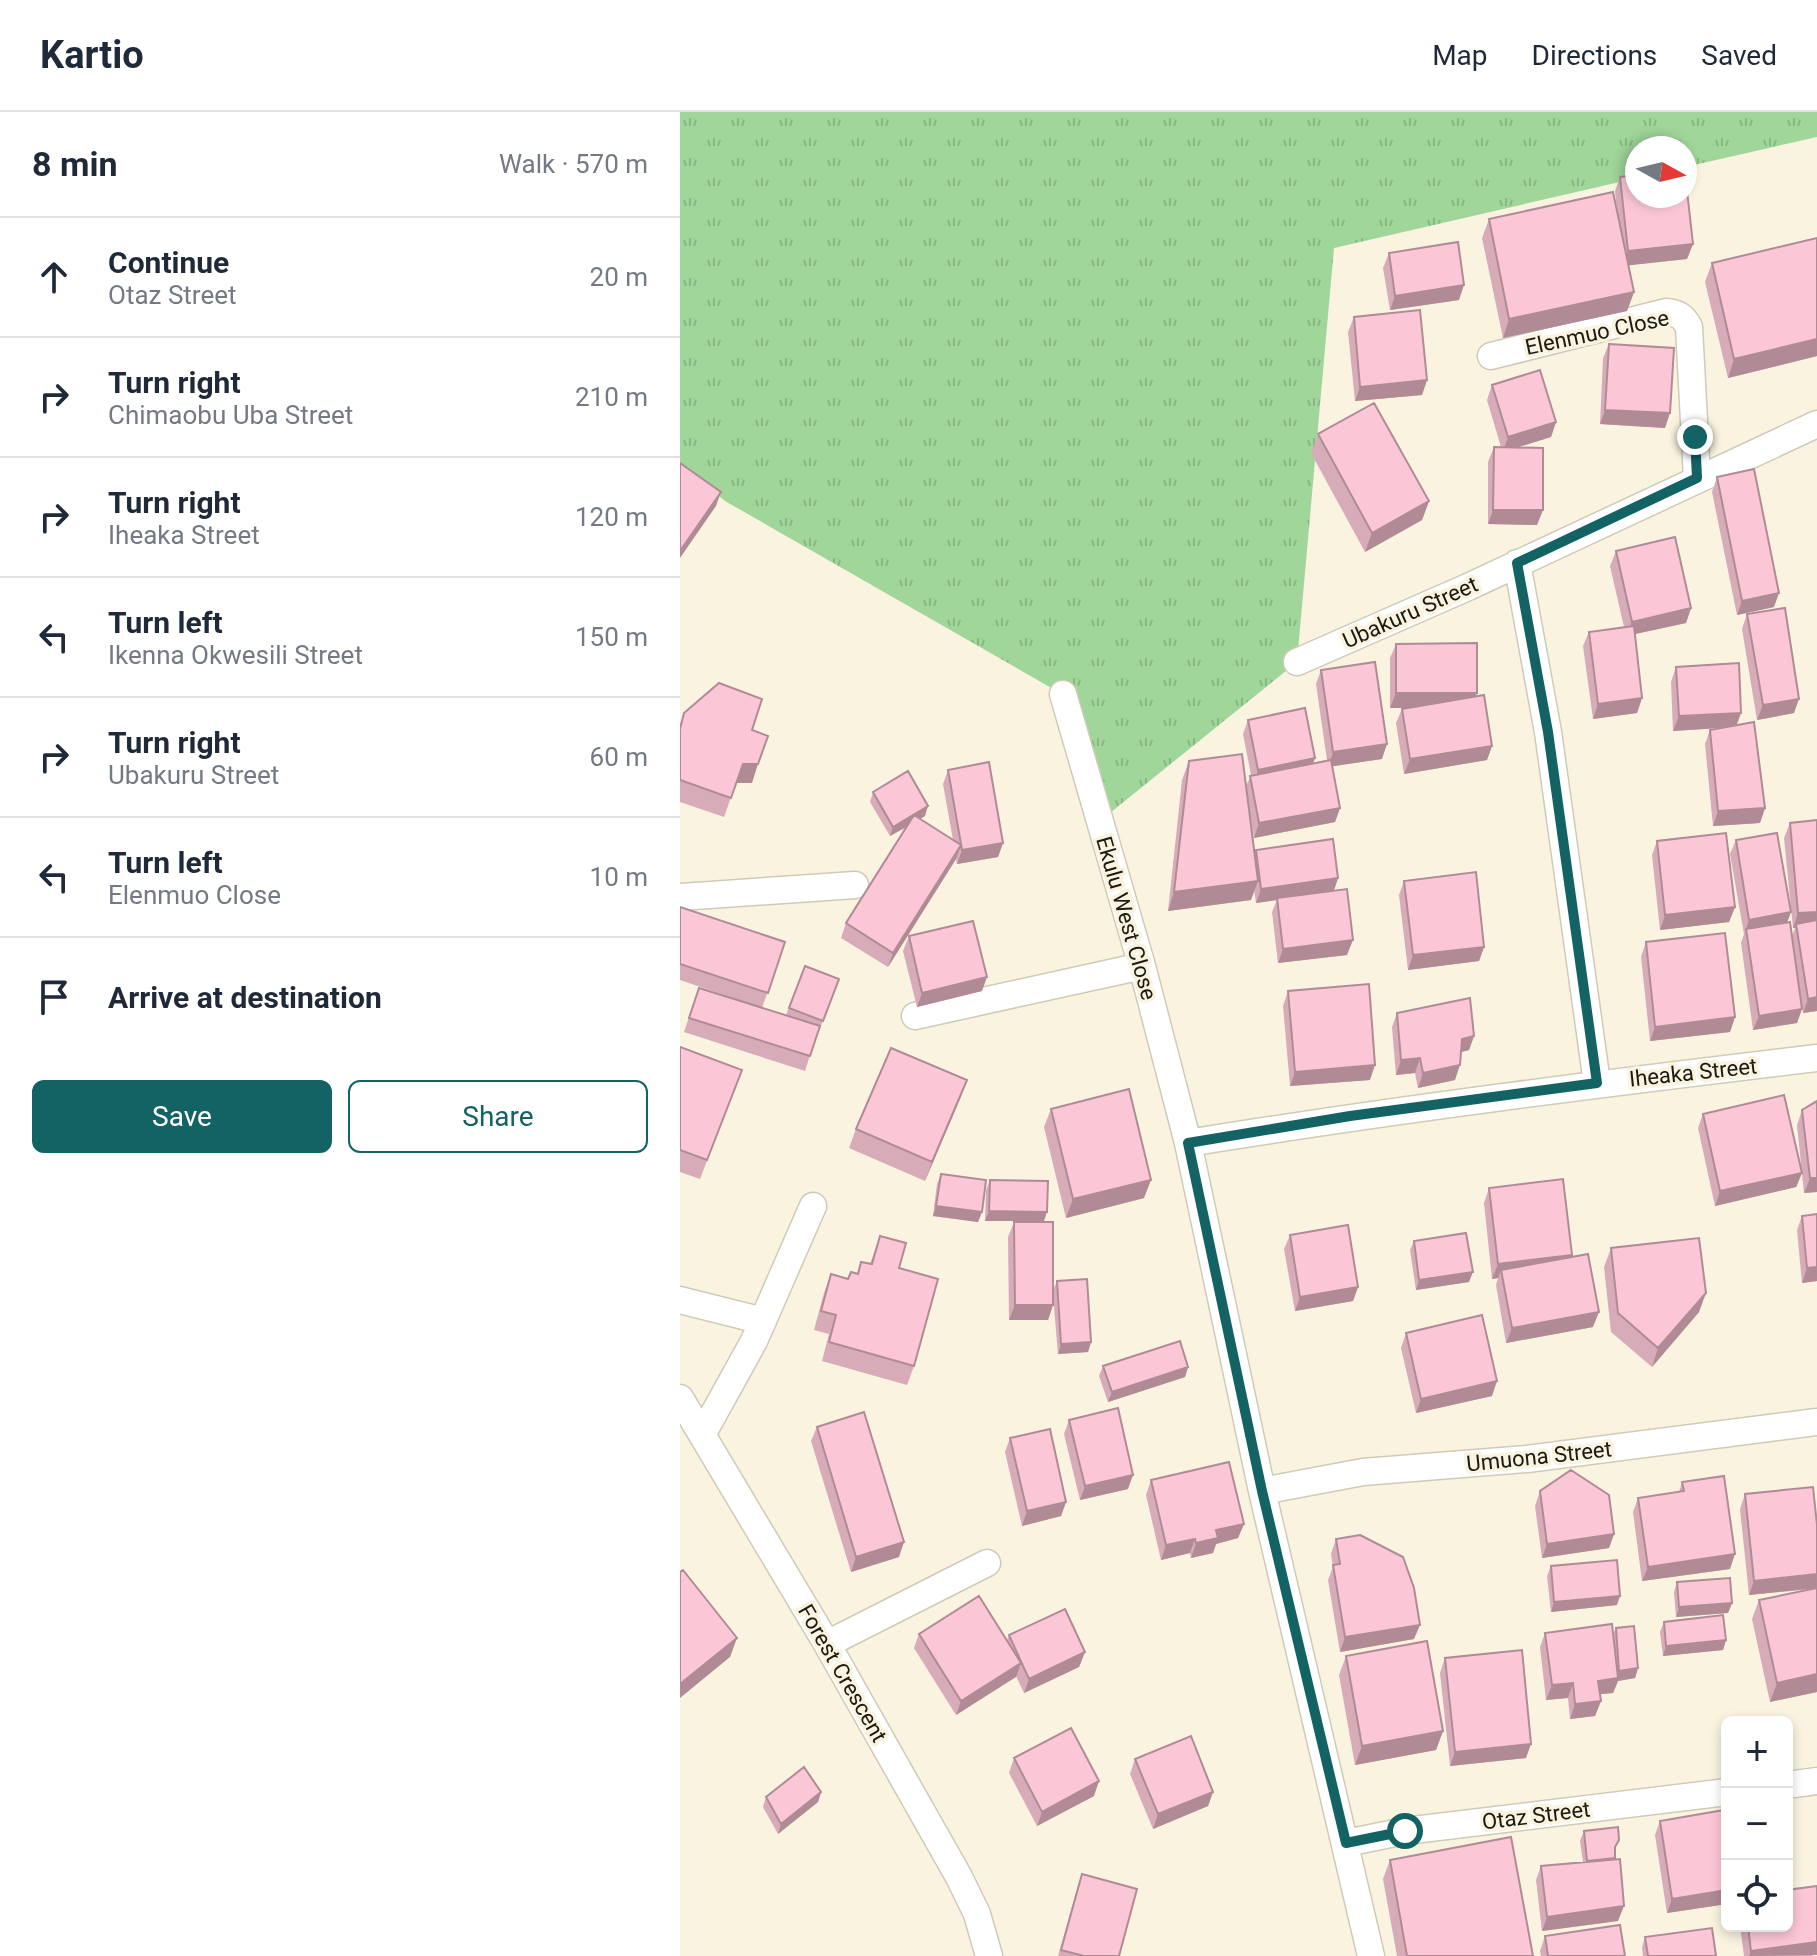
<!DOCTYPE html>
<html lang="en">
<head>
<meta charset="utf-8">
<style>
  body { margin:0; font-family:Roboto,sans-serif; background:#f2f2f3; color:#1f2937 }
  .controls { position:absolute; right:24px; bottom:24px; display:grid; overflow:hidden; border-radius:12px; box-shadow:0 4px 12px #0003 }
  .controls button { width:72px; height:72px; display:grid; place-items:center; padding:0; border:0; border-bottom:2px solid #e0e1e3; background:#fff; color:#1f2937; font:40px sans-serif }
  .compass { position:absolute; left:945px; top:24px; width:72px; height:72px; border-radius:50%; background:#fff; box-shadow:0 4px 12px #0003; rotate:98deg }
  .stop { position:absolute; width:24px; height:24px; margin:-18px; border:6px solid #136365; border-radius:50%; background:#fff }
  .stop.end { background:#136365; border-color:#fff; box-shadow:0 2px 8px #0008 }
  .list { margin:0; padding:0; list-style:none }
  h2 { display:flex; justify-content:space-between; align-items:center; height:104px; margin:0; padding:0 32px; font-size:34px }
  h2 small { font-size:26px; font-weight:400; color:#747a83 }
  .list li { display:grid; grid-template-columns:52px 1fr auto; gap:24px; align-items:center; box-sizing:border-box; height:120px; padding:0 32px; border-top:2px solid #e0e1e3 }
  .list b { display:block; font-size:30px; white-space:nowrap }
  .list p { margin:0; font-size:26px; white-space:nowrap; color:#747a83 }
  .list em { font-size:26px; font-style:normal; color:#747a83 }
  .actions { display:flex; gap:16px; padding:24px 32px }
  .actions a { flex:1; padding:18px 0; border:2px solid #136365; border-radius:12px; text-align:center; font-size:28px; color:#136365 }
  .actions .main { background:#136365; color:#fff }
  .icon { flex:none; width:44px; height:44px; fill:none; stroke:currentColor; stroke-width:2; stroke-linecap:round; stroke-linejoin:round }
  .map { position:relative; flex:none; width:1137px; height:1844px; overflow:hidden }
  header { display:flex; align-items:center; gap:48px; box-sizing:border-box; height:112px; padding:0 40px; background:#fff; border-bottom:2px solid #e0e1e3 }
  header strong { font-size:38px }
  nav { display:flex; gap:44px; margin-inline-start:auto; font-size:28px }
  main { display:flex }
  aside { flex:1; background:#fff }
  .map>svg:first-child { display:block }
</style>
</head>
<body>
<header>
<strong>Kartio</strong>
<nav><a>Map</a><a>Directions</a><a>Saved</a></nav>
</header>
<main>
<aside>
<h2>8 min<small>Walk · 570 m</small></h2>
<ul class="list">
<li><svg class="icon" aria-label="ahead" viewBox="0 0 24 24"><path d="M12 20V5M6 11l6-6 6 6"/></svg><div><b>Continue</b><p>Otaz Street</p></div><em>20 m</em></li>
<li><svg class="icon" aria-label="right" viewBox="0 0 24 24"><path d="M7 20v-9h11M14 6l5 5-5 5"/></svg><div><b>Turn right</b><p>Chimaobu Uba Street</p></div><em>210 m</em></li>
<li><svg class="icon" aria-label="right" viewBox="0 0 24 24"><path d="M7 20v-9h11M14 6l5 5-5 5"/></svg><div><b>Turn right</b><p>Iheaka Street</p></div><em>120 m</em></li>
<li><svg class="icon" aria-label="left" viewBox="0 0 24 24"><path d="M17 20v-9H6M10 6l-5 5 5 5"/></svg><div><b>Turn left</b><p>Ikenna Okwesili Street</p></div><em>150 m</em></li>
<li><svg class="icon" aria-label="right" viewBox="0 0 24 24"><path d="M7 20v-9h11M14 6l5 5-5 5"/></svg><div><b>Turn right</b><p>Ubakuru Street</p></div><em>60 m</em></li>
<li><svg class="icon" aria-label="left" viewBox="0 0 24 24"><path d="M17 20v-9H6M10 6l-5 5 5 5"/></svg><div><b>Turn left</b><p>Elenmuo Close</p></div><em>10 m</em></li>
<li><svg class="icon" aria-label="arrive" viewBox="0 0 24 24"><path d="M6 21V4h12l-3 4 3 4H6"/></svg><div><b>Arrive at destination</b></div></li>
</ul>
<div class="actions"><a class="main">Save</a><a>Share</a></div>
</aside>
<div class="map">
<svg width="1137" height="1844" viewBox="0 0 1137 1844">
  <defs>
    <pattern id="grass-tufts" width="24" height="20" patternUnits="userSpaceOnUse" patternTransform="scale(2)"><rect width="24" height="20" fill="#a0d69a"/><path d="M3 7l-1-3M5 7V3M7 7l1-3M15 17l-1-3M17 17v-4M19 17l1-3" fill="none" stroke="#89b784"/></pattern>
  </defs>
  <rect width="100%" height="100%" fill="#f9f3e0"/>
  <!-- grass -->
  <path fill="url(#grass-tufts)" d="M0 0H1137V25L1005 55V36H957V66L654 136 617 550 420 709 382 582 45 389 0 352Z"/>
  <g fill="none" stroke-linecap="round" stroke-linejoin="round">
    <!-- street casing -->
    <g stroke="#d0cbb8" stroke-width="29">
      <path id="street" d="M811 244 986 200C998 201 1003 204 1009 215L1017 366
        M837 451 868 620 917 971
        M617 550 788 475 1137 312
        M383 582 462 854 508 1031 582 1379 691 1844
        M0 785 175 773
        M235 904 462 854
        M508 1031C717 997 927 971 1137 946
        M0 1188 83 1209
        M0 1286 147 1532 279 1765 297 1802 309 1844
        M22 1323 74 1229 133 1094
        M582 1379 683 1360 847 1347 1137 1310
        M147 1532 307 1451
        M1107 1673 1137 1669
        M666 1731 725 1719 1047 1680"/>
    </g>
    <!-- street -->
    <use href="#street" stroke="#fff" stroke-width="26"/>
  </g>
  <!-- wall -->
  <path fill="#d8abb9" d="M940 65 1013 132 1007 147 948 153 954 180 947 199 823 226 802 126 809 107 937 99 935 79Z
    M1137 126V244L1048 266 1025 170 1032 151Z
    M709 141 779 188 710 198 703 156Z
    M674 205 747 268 742 283 675 289 668 220Z
    M929 232 985 316 920 312 923 246Z
    M812 273 876 310 871 325 837 335 857 413 808 412V350L814 335H821L807 288Z
    M638 322 749 389 742 408 685 440 631 341Z
    M1037 365 1094 495 1057 503 1032 380Z
    M936 439 1011 496 1006 511 955 522 962 586 957 601 913 607 903 534 909 520 944 515 930 454Z
    M1067 502 1114 601 1077 608 1062 517Z
    M716 532 796 585 812 634 807 648 724 662 716 611 722 597 726 596H710V546Z
    M996 555 1056 613 1085 696 1080 711 1033 714 1025 632 1030 618 1039 616 993 619 991 570Z
    M641 558 702 647 652 654 660 696 655 710 574 726 570 703 574 743 576 738 658 766 654 779 667 843 598 851 592 800 597 788 576 791 574 778 571 788 488 799 502 668 509 649 566 674 571 663 563 622 568 608 635 646 633 651 647 648 636 572Z
    M4 601 72 618V671H56L44 705 0 690V612Z
    M268 658 323 731 318 745 277 752 276 747 208 855 161 826 166 811 227 715 210 724 190 690 193 680 245 704 240 707 273 728 263 672Z
    M1110 711 1137 899 1123 901 1122 896 1117 911 1073 918 1061 831 1064 822 1050 742 1056 728 1111 800 1107 811 1112 824 1115 816H1113L1104 726Z
    M977 729 1055 795 1049 810 980 818 972 743Z
    M724 769 804 835 799 849 728 858 719 783Z
    M0 795 105 830 82 896 0 868Z
    M229 824 302 879 237 895 223 839Z
    M966 830 1055 905 1050 920 970 929 961 845Z
    M125 854 159 867 139 919 138 918 125 959 4 920 19 876 106 903Z
    M608 879 690 968 610 974 603 894Z
    M717 901 794 924 789 938 781 940 775 968 738 976 735 961 716 963 712 915Z
    M0 935 62 958 20 1067 0 1060Z
    M287 968 245 1069 169 1036 176 1017Z
    M1137 989V1080L1124 1081 1117 1013 1122 998Z
    M371 997 464 1086 386 1106 364 1015Z
    M1023 1002 1122 1061 1116 1075 1035 1094 1018 1016Z
    M261 1062 302 1100 298 1110 253 1104 257 1072Z
    M310 1068 364 1109H305L306 1078Z
    M809 1076 891 1145 913 1215 826 1231 816 1173 818 1166 812 1167 804 1091Z
    M1122 1104 1137 1169 1122 1171 1117 1118Z
    M334 1110 373 1178 377 1169 411 1230 408 1240 378 1242 373 1184V1193L368 1208H329L328 1125Z
    M610 1123 678 1175 673 1189 615 1199 604 1137Z
    M200 1124 219 1156 234 1254 227 1273 142 1249 149 1222 134 1218 144 1181 151 1162 168 1167 177 1162 181 1150 190 1152Z
    M734 1129 789 1170 736 1178 730 1138Z
    M931 1136 1019 1200 972 1255 931 1220 924 1155Z
    M726 1221 812 1284 736 1301 721 1236Z
    M423 1254 508 1255 505 1265 428 1290 419 1264Z
    M389 1308 448 1377 400 1388 384 1322Z
    M137 1315 219 1445 171 1460 131 1329Z
    M330 1326 386 1390 381 1404 342 1414 325 1340Z
    M471 1368 564 1412 558 1426 536 1432 533 1441 511 1446 510 1441 481 1448 466 1383Z
    M1002 1370 1050 1457 962 1469 953 1400 958 1386 999 1380Z
    M1133 1375 1137 1580 1090 1590 1072 1507 1079 1488 1132 1477 1069 1483 1060 1397 1065 1382Z
    M860 1379 934 1422 929 1436 862 1446 855 1394Z
    M656 1427 734 1527 660 1540 648 1468 653 1455 651 1442Z
    M871 1454 937 1493 871 1500 867 1464Z
    M997 1470 1052 1491 1048 1501 996 1505 994 1480Z
    M984 1510 1046 1528 1043 1538 983 1544 980 1520Z
    M936 1516 958 1556 955 1566 938 1569 933 1581 920 1582 921 1589 915 1604 890 1607 888 1586 866 1588 860 1535 865 1521 933 1522Z
    M239 1522 327 1528 329 1523 405 1540 399 1555 344 1581 336 1564 276 1603 234 1536Z
    M666 1544 763 1619 756 1638 675 1653 659 1563Z
    M765 1546 846 1646 770 1654 760 1561Z
    M334 1646 414 1684 357 1714 329 1661Z
    M455 1647 533 1680 528 1694 473 1717 450 1662Z
    M141 1680 138 1690 98 1722 83 1695 86 1685Z
    M980 1709 1047 1720V1792L987 1801 975 1723Z
    M904 1719 935 1739 938 1809 862 1819 856 1768 861 1754 903 1750 900 1729Z
    M710 1748 853 1844H717L703 1767Z
    M402 1762 439 1844H378L397 1777Z
    M1060 1814H1107L1133 1844H1064Z
    M865 1824 945 1844H861L860 1839Z
    M965 1825 1036 1844H963L962 1835Z"/>
  <!-- shaded-wall -->
  <path fill="#b08b96" d="M1013 132 1007 147 943 154 948 139Z
    M784 173 779 188 710 198 715 184Z
    M954 180 947 199 823 226 829 207Z
    M1137 227V244L1048 266 1054 247Z
    M747 268 742 283 675 289 680 275Z
    M925 298 990 301 985 316 920 312Z
    M876 310 871 325 823 340 828 325Z
    M41 380 36 394 0 446V439Z
    M749 389 742 408 685 440 692 421Z
    M813 398H863L857 413 808 412Z
    M1099 481 1094 495 1057 503 1062 489Z
    M1011 496 1006 511 946 524 952 510Z
    M716 581H797L792 596H710Z
    M962 586 957 601 913 607 918 592Z
    M1119 587 1114 601 1077 608 1083 593Z
    M1061 601 1056 615 993 619 999 604Z
    M707 632 702 647 648 655 653 640Z
    M812 634 807 648 724 662 730 647Z
    M635 646 630 660 573 673 578 658Z
    M63 652H78L72 671H56Z
    M248 694 245 704 210 724 213 715Z
    M660 696 655 710 574 726 579 711Z
    M1085 696 1080 711 1033 714 1038 699Z
    M323 731 318 745 277 752 282 738Z
    M281 733 276 747 208 855 213 841Z
    M658 766 653 781 597 786V788L576 791 581 777Z
    M578 769 571 788 488 799 494 780Z
    M1055 795 1049 810 980 818 985 803Z
    M1111 800 1105 815 1066 817 1069 808Z
    M1137 800V813L1116 812 1115 816H1113L1118 801Z
    M673 828 667 843 598 851 603 837Z
    M804 835 799 849 728 858 733 843Z
    M307 865 302 879 237 895 242 881Z
    M1137 885V899L1123 901 1128 887Z
    M1122 897 1117 911 1073 918 1079 904Z
    M1055 905 1050 920 970 929 975 915Z
    M794 924 789 938 777 941 782 927Z
    M740 946 735 961 716 963 721 948Z
    M695 953 690 968 610 974 615 960Z
    M780 953 775 968 738 976 743 961Z
    M287 968 280 987 245 1069 252 1050Z
    M1122 1061 1116 1075 1035 1094 1040 1079Z
    M1130 1066H1137V1080L1124 1081Z
    M471 1068 464 1086 386 1106 393 1087Z
    M256 1094 302 1100 298 1110 253 1104Z
    M309 1099 367 1100 364 1109H305Z
    M892 1143 886 1158H821L818 1166 812 1167 818 1152Z
    M1137 1155V1169L1122 1171 1127 1156Z
    M793 1160 789 1170 736 1178 739 1168Z
    M678 1175 673 1189 615 1199 620 1185Z
    M1026 1181 1019 1200 972 1255 978 1236Z
    M335 1193H373L368 1208H329Z
    M919 1200 913 1215 826 1231 832 1216Z
    M411 1230 408 1240 378 1242 381 1232Z
    M508 1255 505 1265 428 1290 432 1280Z
    M817 1269 812 1284 736 1301 741 1287Z
    M453 1363 448 1377 400 1388 405 1374Z
    M386 1390 381 1404 342 1414 347 1399Z
    M564 1412 558 1426 536 1432 533 1441 511 1446 516 1431 536 1418Z
    M934 1422 929 1436 862 1446 867 1432Z
    M515 1427 510 1441 481 1448 486 1433Z
    M224 1430 219 1445 171 1460 176 1445Z
    M1055 1442 1050 1457 962 1469 968 1455Z
    M1137 1462V1476L1069 1483 1074 1469Z
    M940 1484 937 1493 871 1500 874 1490Z
    M1052 1491 1048 1501 996 1505 999 1495Z
    M740 1513 734 1527 660 1540 665 1525Z
    M57 1526 50 1545 0 1586V1572Z
    M1046 1528 1043 1538 983 1544 986 1534Z
    M405 1540 399 1555 344 1581 349 1567Z
    M341 1551 336 1565 276 1603 281 1589Z
    M958 1556 955 1566 938 1569 933 1581 913 1583 918 1569 937 1566 939 1559Z
    M1137 1562V1580L1090 1590 1097 1571Z
    M893 1571 888 1586 866 1588 872 1573Z
    M921 1589 915 1604 890 1607 895 1592Z
    M763 1619 756 1638 675 1653 682 1634Z
    M851 1632 846 1646 770 1654 775 1640Z
    M419 1669 414 1684 357 1714 362 1700Z
    M141 1680 138 1690 98 1722 101 1712Z
    M533 1680 528 1694 473 1717 478 1702Z
    M1047 1778V1792L987 1801 992 1787Z
    M944 1794 938 1809 862 1819 867 1805Z
    M1137 1830V1843L1069 1844 1071 1839Z"/>
  <!-- building -->
  <path fill="#fbc7d7" stroke="#b08b96" stroke-width="2" d="M1005 61 1013 132 948 139 940 65 957 63V84H1005Z
    M933 80 954 180 829 207 809 107Z
    M1137 126V227L1054 247 1032 151Z
    M778 130 784 173 715 184 709 141Z
    M740 198 747 268 680 275 674 205Z
    M929 232 994 236 990 301 925 298Z
    M860 258 876 310 828 325 812 273Z
    M694 291 749 389 692 421 638 322Z
    M814 335 863 336V398H813Z
    M0 351 41 380 0 439Z
    M1074 357 1099 481 1062 489 1037 365Z
    M995 425 1011 496 952 510 936 439Z
    M1105 496 1119 587 1083 593 1067 502Z
    M954 514 962 586 918 592 909 520Z
    M797 531V581H716V532Z
    M695 550 707 632 653 640 641 558Z
    M1059 551 1061 601 999 604 996 555Z
    M39 571 82 587 72 618 88 624 78 652H63L51 686 0 668V617L4 601Z
    M804 583 812 634 730 647 722 597Z
    M625 596 635 646 578 658 568 608Z
    M1074 610 1085 696 1038 699 1030 618Z
    M562 642 578 769 494 780 509 649Z
    M651 648 660 696 579 711 570 664Z
    M309 650 323 731 282 738 268 658Z
    M228 659 248 694 213 715 193 680Z
    M234 703 281 733 213 841 166 811Z
    M1137 708V800L1118 801 1110 711Z
    M1046 721 1055 795 985 803 977 729Z
    M1097 721 1111 800 1069 808 1056 728Z
    M653 727 658 766 581 777 576 738Z
    M796 760 804 835 733 843 724 769Z
    M667 777 673 828 603 837 597 786Z
    M0 795 105 830 88 881 0 852Z
    M1137 808V885L1128 887 1116 812Z
    M293 809 307 865 242 881 229 824Z
    M1110 810 1122 897 1079 904 1066 817Z
    M1045 821 1055 905 975 915 966 830Z
    M125 854 159 867 143 909 109 896Z
    M689 872 695 953 615 960 608 879Z
    M19 876 140 914 130 944 9 906Z
    M790 886 794 924 782 927 780 953 743 961 740 946 721 948 717 901Z
    M0 935 62 958 27 1048 0 1038Z
    M211 936 287 968 252 1050 176 1017Z
    M449 977 471 1068 393 1087 371 997Z
    M1104 983 1122 1061 1040 1079 1023 1002Z
    M1137 989V1066H1130L1122 998Z
    M261 1062 306 1068 302 1100 256 1094Z
    M883 1067 892 1143 818 1152 809 1076Z
    M310 1068 368 1069 367 1100 309 1099Z
    M1137 1102V1155L1127 1156 1122 1104Z
    M334 1110H373V1193H335Z
    M668 1113 678 1175 620 1185 610 1123Z
    M786 1121 793 1160 739 1168 734 1129Z
    M200 1124 226 1131 219 1156 258 1167 234 1254 149 1230 156 1203 141 1199 151 1162 168 1167 171 1160 178 1162 181 1150 192 1152Z
    M1019 1126 1026 1181 978 1236 938 1201 931 1136Z
    M908 1142 919 1200 832 1216 821 1158Z
    M407 1167 411 1230 381 1232 377 1169Z
    M802 1203 817 1269 741 1287 726 1221Z
    M500 1229 508 1255 432 1280 423 1254Z
    M438 1296 453 1363 405 1374 389 1308Z
    M184 1300 224 1430 176 1445 137 1315Z
    M370 1317 386 1390 347 1399 330 1326Z
    M549 1350 564 1412 536 1418 538 1426 516 1431 515 1427 486 1433 471 1368Z
    M891 1358 929 1383 934 1422 867 1432 860 1379Z
    M1044 1364 1055 1442 968 1455 958 1386 1004 1379 1002 1370Z
    M1133 1375 1137 1413V1462L1074 1469 1065 1382Z
    M680 1423 723 1445 734 1476 740 1513 665 1525 653 1453 660 1452 656 1427Z
    M937 1448 940 1484 874 1490 871 1454Z
    M3 1458 57 1526 0 1572V1460Z
    M1050 1466 1052 1491 999 1495 997 1470Z
    M1137 1476V1562L1097 1571 1079 1488Z
    M299 1484 341 1551 281 1589 239 1522Z
    M385 1497 405 1540 349 1567 329 1523Z
    M1043 1503 1046 1528 986 1534 984 1510Z
    M932 1512 938 1566 918 1569 921 1589 895 1592 893 1571 872 1573 865 1521Z
    M954 1514 958 1556 939 1559 936 1516Z
    M747 1529 763 1619 682 1634 666 1544Z
    M842 1538 851 1632 775 1640 765 1546Z
    M391 1616 419 1669 362 1700 334 1646Z
    M511 1624 533 1680 478 1702 455 1647Z
    M124 1655 141 1680 101 1712 86 1685Z
    M1044 1698 1047 1720V1778L992 1787 980 1709Z
    M938 1715 939 1728 935 1735V1746L907 1749 904 1719Z
    M831 1725 853 1844H727L710 1748Z
    M940 1747 944 1794 867 1805 861 1754Z
    M402 1762 457 1777 439 1844H404L381 1838Z
    M1137 1774V1830L1071 1839 1068 1814H1107V1778Z
    M940 1813 945 1844H868L865 1824Z
    M1032 1816 1036 1844H968L965 1825Z"/>
  <g fill="none" stroke-linecap="round" stroke-linejoin="round">
    <!-- route -->
    <path stroke="#136365" stroke-width="10" d="M725 1719 666 1731 582 1379 508 1031 670 1004 917 971 868 620 837 451 1017 366 1015 325"/>
  </g>
  <g text-anchor="middle" stroke-width="7" stroke-linejoin="round" paint-order="stroke">
    <!-- street labels -->
    <g font-size="22" fill="#1a1912" stroke="#f9f3e0">
      <text transform="translate(917 220) rotate(-12)" y="8">Elenmuo Close</text>
      <text transform="translate(730 500) rotate(-24)" y="8">Ubakuru Street</text>
      <text transform="translate(447 806) rotate(74)" y="8">Ekulu West Close</text>
      <text transform="translate(1013 960) rotate(-6)" y="8">Iheaka Street</text>
      <text transform="translate(859 1344) rotate(-6)" y="8">Umuona Street</text>
      <text transform="translate(163 1561) rotate(60)" y="8">Forest Crescent</text>
      <text transform="translate(856 1703) rotate(-7)" y="8">Otaz Street</text>
    </g>
  </g>
</svg>
<div class="controls">
<button>+</button>
<button>−</button>
<button><svg class="icon" aria-label="locate" viewBox="0 0 24 24"><circle cx="12" cy="12" r="6"/><path d="M12 2v4M12 18v4M2 12h4M18 12h4"/></svg></button>
</div>
<svg class="compass" viewBox="-18 -18 36 36"><path d="M0-13l5 13h-10z" fill="#e53935"/><path d="M0 13l5-13h-10z" fill="#747a83"/></svg>
<div class="stop" style="left:725px;top:1719px"></div>
<div class="stop end" style="left:1015px;top:325px"></div>
</div>
</main>
</body>
</html>
